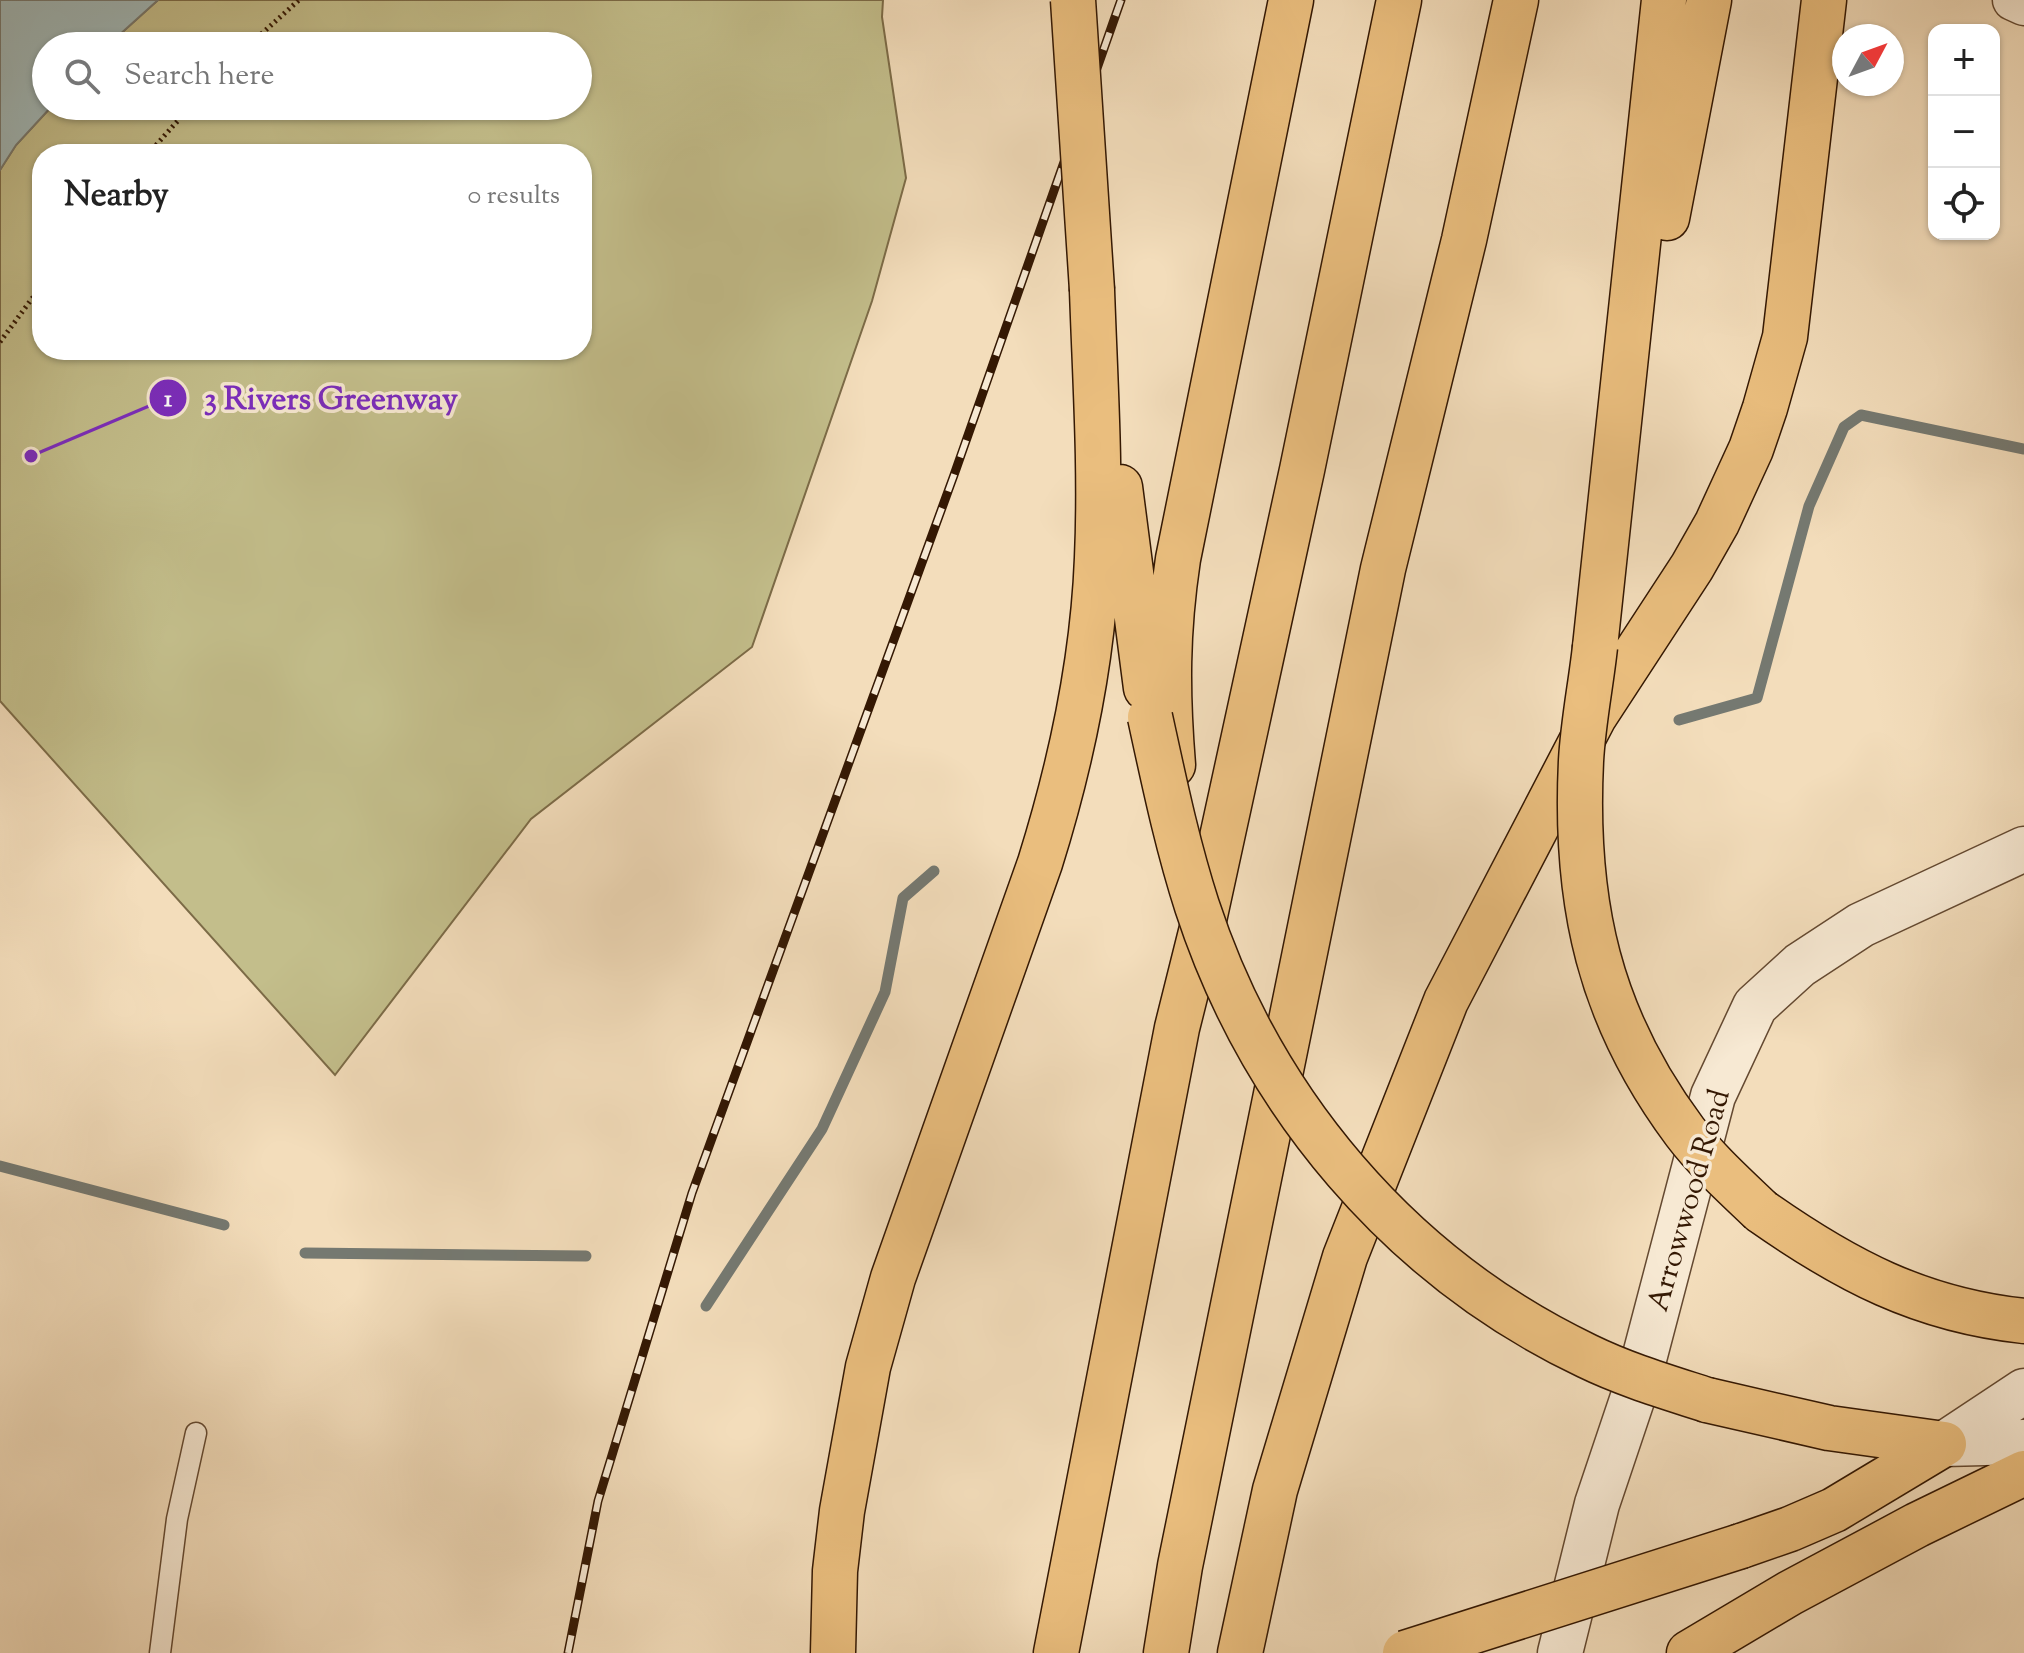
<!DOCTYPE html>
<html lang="en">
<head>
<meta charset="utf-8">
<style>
  body { margin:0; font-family:"Sorts Mill Goudy",serif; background:#f2f2f2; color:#222 }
  .controls { position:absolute; right:24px; top:24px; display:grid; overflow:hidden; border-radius:16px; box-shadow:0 2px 6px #0004 }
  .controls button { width:72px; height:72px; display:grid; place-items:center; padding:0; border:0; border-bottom:2px solid #e0e0e0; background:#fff; color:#222; font:40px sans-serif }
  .compass { position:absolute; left:1832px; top:24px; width:72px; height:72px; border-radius:50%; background:#fff; box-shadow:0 2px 6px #0004; rotate:49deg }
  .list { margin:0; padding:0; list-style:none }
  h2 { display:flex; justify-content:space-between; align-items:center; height:104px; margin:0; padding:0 32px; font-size:34px }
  h2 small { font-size:26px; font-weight:400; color:#767676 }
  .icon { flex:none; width:44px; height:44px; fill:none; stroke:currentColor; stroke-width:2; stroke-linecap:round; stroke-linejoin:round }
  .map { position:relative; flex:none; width:2024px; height:1653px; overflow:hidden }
  .search { position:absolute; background:#fff; box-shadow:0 2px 6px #0004; left:32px; top:32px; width:560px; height:88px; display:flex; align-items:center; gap:20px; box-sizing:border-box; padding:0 28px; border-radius:44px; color:#767676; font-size:30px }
  .panel { position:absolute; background:#fff; box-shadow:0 2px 6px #0004; left:32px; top:144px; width:560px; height:216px; border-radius:32px }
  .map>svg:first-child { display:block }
</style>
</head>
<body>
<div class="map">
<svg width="2024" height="1653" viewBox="0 0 2024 1653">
  <rect width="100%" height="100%" fill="#f3ddbb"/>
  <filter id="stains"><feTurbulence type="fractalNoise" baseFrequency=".0025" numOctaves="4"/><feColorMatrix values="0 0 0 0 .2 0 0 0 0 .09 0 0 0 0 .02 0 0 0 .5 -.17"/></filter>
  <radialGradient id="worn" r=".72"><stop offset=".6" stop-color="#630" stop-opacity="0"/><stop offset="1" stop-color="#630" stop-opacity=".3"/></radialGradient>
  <!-- green -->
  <path fill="#c3be8b" stroke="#7c6b47" stroke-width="2" fill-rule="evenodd" d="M158 0H883L882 17 906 178 872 301 752 647 531 819 335 1075 0 701V170L16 145 52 106H578V46H107ZM42 154H582V350H42Z"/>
  <!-- water -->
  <path fill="#a0b9ba" stroke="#757971" stroke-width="2" d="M0 0H158L107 46H46V106H52L16 145 0 170Z"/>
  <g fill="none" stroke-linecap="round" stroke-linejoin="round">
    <!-- stream -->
    <path stroke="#757971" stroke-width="11" d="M1679 720 1757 698 1809 506 1844 427 1861 415 2024 449
      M0 1166 224 1225
      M305 1253 586 1256
      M706 1306 822 1129 885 992 903 898 934 871"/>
    <!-- service casing -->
    <g stroke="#644931" stroke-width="23">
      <path id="service" d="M160 1653 177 1519 196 1433"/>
    </g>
    <!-- minor casing -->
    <g stroke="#644931" stroke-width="43">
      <path id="minor" d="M2013 0 2024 5"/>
    </g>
    <!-- tertiary casing -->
    <g stroke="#644931" stroke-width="47">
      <path id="tertiary" d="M1944 1444 2024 1391
        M1944 1444 2024 1442
        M1560 1653 1597 1504 1638 1382 1713 1096 1755 1006 1800 965 1861 925 2024 849"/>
    </g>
    <!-- motorway casing -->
    <g stroke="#341803" stroke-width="47">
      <path id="motorway" d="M1667 218 1709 0
        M1120 487 1146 688
        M1595 647 1664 0
        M1173 765C1167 691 1167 632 1178 559L1291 0
        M1761 1211C1845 1270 1920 1310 2024 1321
        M1707 1400 1829 1428 1944 1444
        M1741 1546 1790 1529 1834 1510 1944 1444
        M833 1653 835 1571 842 1511 868 1367 893 1278 1040 863C1071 764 1093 661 1097 558 1101 469 1095 379 1092 290
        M1056 1653 1177 1028 1204 920 1302 470 1399 0
        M1166 1653 1180 1566 1383 569 1464 240 1516 0
        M1240 1653 1275 1490 1345 1257 1446 1001 1594 717 1692 567 1717 523 1751 449 1765 408 1785 337 1824 0
        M1689 1653 1790 1593 1917 1525 2024 1473"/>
    </g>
    <!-- path -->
    <path stroke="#341803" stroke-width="5" stroke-dasharray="2 4" stroke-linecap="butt" d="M248 46 299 0
      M148 154 191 106
      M0 342 42 285"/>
    <!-- service -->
    <use href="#service" stroke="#f7e9d3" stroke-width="20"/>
    <!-- minor -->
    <use href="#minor" stroke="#f7e9d3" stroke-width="40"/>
    <!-- tertiary -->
    <use href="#tertiary" stroke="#f7e9d3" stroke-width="44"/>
    <!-- motorway -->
    <use href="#motorway" stroke="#eabe7e" stroke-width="44"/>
    <!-- rail casing -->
    <g stroke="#341803" stroke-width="9">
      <path id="rail" d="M568 1653 598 1501 692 1193 954 475 1121 0"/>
    </g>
    <!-- rail -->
    <use href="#rail" stroke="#f7e9d3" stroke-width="6" stroke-dasharray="18" stroke-linecap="butt"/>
    <!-- motorway-bridge casing -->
    <g stroke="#341803" stroke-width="47" stroke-linecap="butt">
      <path id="motorway-bridge" d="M1073 0 1092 290
        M1595 647C1591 684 1583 723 1581 761 1574 903 1599 1017 1685 1132 1707 1161 1735 1186 1761 1211
        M1150 717C1164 781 1177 844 1197 906 1261 1102 1400 1267 1587 1356 1626 1375 1667 1387 1707 1400
        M1405 1653 1741 1546"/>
    </g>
    <!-- motorway-bridge -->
    <use href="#motorway-bridge" stroke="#eabe7e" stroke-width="44"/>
  </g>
  <g text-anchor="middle" stroke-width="7" stroke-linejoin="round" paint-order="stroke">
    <!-- street labels -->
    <g font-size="30" fill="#341803" stroke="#f7e9d3">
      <text transform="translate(1688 1200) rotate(-74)" y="10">Arrowwood Road</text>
    </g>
  </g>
  <!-- callouts -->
  <path fill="none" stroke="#7b2cbf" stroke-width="3" d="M31 456L168 398"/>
  <g fill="#7b2cbf" stroke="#f7e9d3" stroke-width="3">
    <circle cx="31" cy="456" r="8"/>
    <circle cx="168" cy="398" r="20"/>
  </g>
  <g font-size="24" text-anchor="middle" font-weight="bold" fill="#fff">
    <text x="168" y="406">1</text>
  </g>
  <g font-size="32" text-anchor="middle" font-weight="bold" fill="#7b2cbf" stroke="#f7e9d3" stroke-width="7" stroke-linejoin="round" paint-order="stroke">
    <text x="331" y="409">3 Rivers Greenway</text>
  </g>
  <rect width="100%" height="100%" filter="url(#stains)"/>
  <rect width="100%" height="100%" fill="url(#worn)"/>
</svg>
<div class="controls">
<button>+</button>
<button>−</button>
<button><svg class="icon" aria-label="locate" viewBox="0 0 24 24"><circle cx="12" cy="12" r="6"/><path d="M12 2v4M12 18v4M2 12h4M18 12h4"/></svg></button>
</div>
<svg class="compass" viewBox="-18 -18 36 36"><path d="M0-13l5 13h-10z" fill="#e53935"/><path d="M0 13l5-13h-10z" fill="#767676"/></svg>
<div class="search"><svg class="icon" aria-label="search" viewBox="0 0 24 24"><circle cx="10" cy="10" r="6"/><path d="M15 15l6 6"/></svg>Search here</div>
<section class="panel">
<h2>Nearby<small>0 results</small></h2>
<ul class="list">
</ul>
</section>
</div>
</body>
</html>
